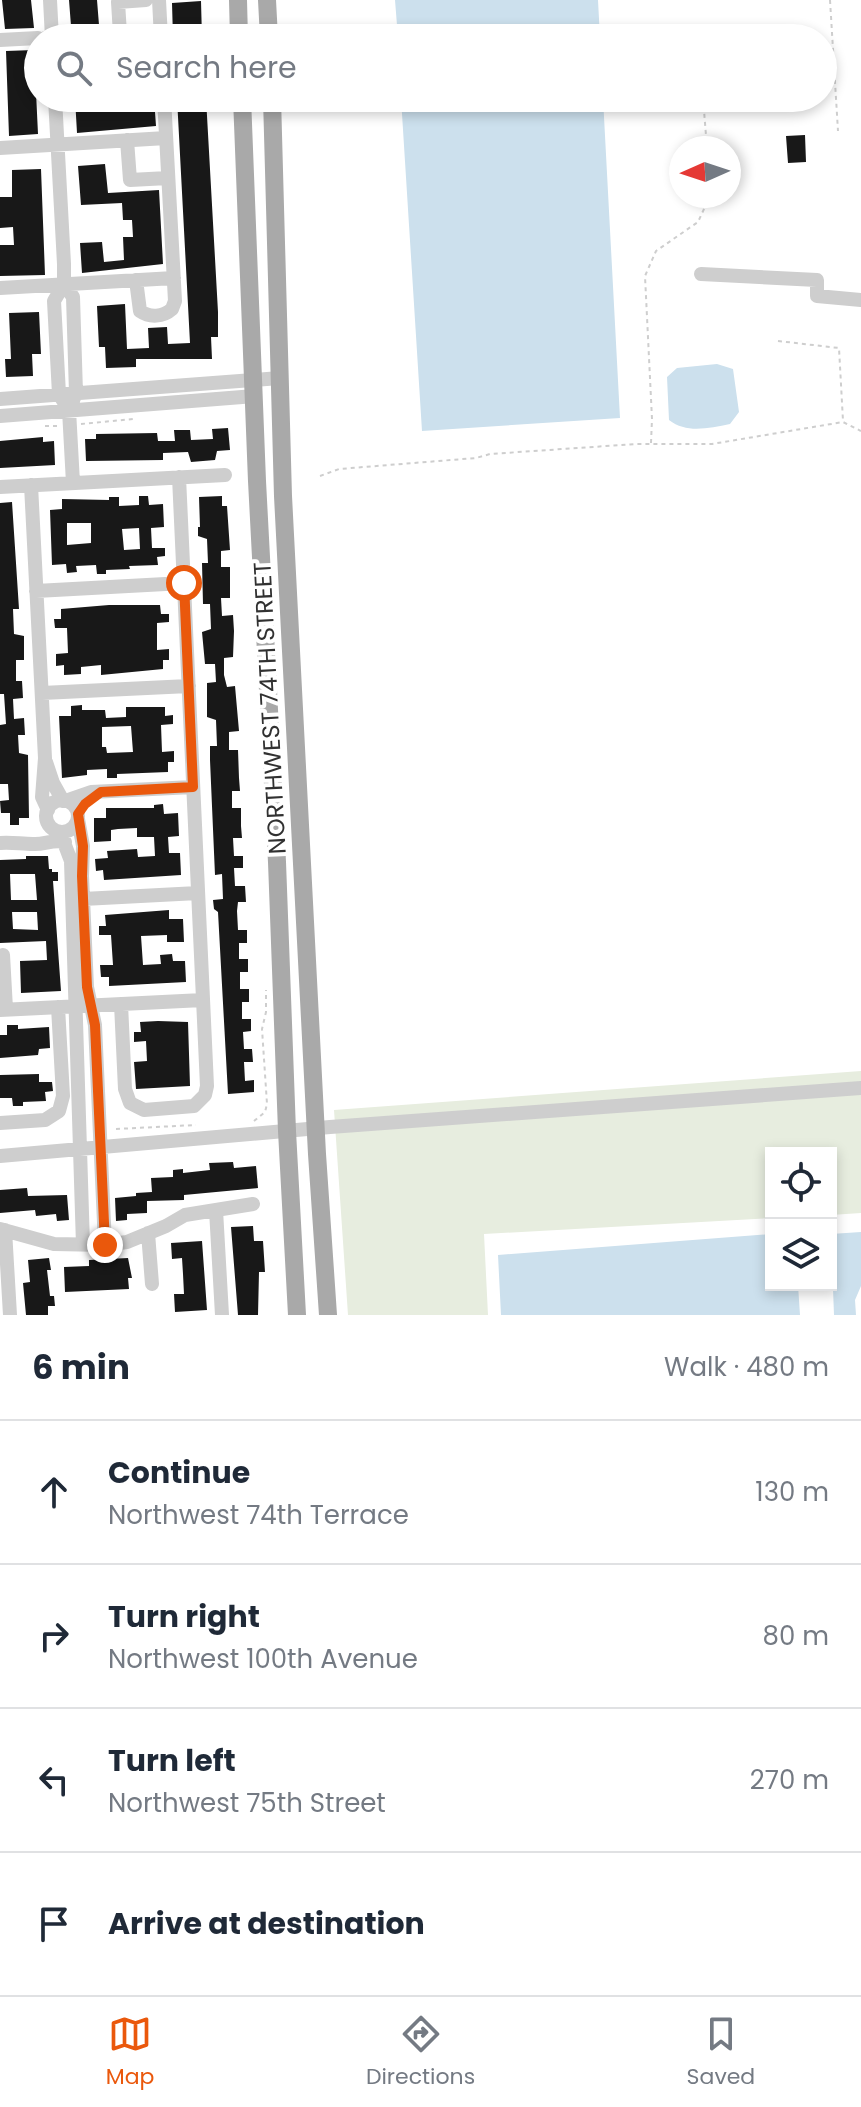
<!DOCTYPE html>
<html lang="en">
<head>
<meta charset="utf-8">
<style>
  body { margin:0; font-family:Poppins,sans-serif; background:#f6f6f7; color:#1f2937 }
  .controls { position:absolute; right:24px; bottom:24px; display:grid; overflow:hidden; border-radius:0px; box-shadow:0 4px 12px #0003 }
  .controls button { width:72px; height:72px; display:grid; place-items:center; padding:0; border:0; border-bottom:2px solid #e0e1e3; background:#fff; color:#1f2937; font:40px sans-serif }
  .compass { position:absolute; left:669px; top:136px; width:72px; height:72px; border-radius:50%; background:#fff; box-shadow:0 4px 12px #0003; rotate:267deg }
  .stop { position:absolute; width:24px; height:24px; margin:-18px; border:6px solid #ea580c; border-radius:50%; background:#fff }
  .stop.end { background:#ea580c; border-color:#fff; box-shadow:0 2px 8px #0008 }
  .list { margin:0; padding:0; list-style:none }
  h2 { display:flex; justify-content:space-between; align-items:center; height:104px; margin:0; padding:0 32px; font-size:34px }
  h2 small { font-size:26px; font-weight:400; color:#747a83 }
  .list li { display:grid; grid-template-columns:52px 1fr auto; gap:24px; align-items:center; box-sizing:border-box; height:144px; padding:0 32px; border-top:2px solid #e0e1e3 }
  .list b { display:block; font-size:30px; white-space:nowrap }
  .list p { margin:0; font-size:26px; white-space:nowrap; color:#747a83 }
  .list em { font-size:26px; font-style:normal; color:#747a83 }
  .icon { flex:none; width:44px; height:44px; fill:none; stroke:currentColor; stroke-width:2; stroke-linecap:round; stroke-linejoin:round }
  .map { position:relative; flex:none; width:861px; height:1315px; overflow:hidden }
  .search { position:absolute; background:#fff; box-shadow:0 4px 12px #0003; left:24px; right:24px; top:24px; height:88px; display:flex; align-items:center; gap:20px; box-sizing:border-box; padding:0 28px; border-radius:44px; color:#747a83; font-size:30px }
  .sheet { height:680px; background:#fff }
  nav { display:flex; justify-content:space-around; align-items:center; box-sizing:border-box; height:112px; border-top:2px solid #e0e1e3; background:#fff; font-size:22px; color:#747a83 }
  nav a { display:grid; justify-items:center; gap:4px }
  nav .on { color:#ea580c }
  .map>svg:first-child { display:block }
</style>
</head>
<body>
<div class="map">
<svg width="861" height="1315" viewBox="0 0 861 1315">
  <rect width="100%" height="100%" fill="#fff"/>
  <!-- green -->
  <path fill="#e7eddf" d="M861 1071V1213L831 1215V1153H771V1218L484 1234 488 1315H348L334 1110Z"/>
  <!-- water -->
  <path fill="#cce0ed" d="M395 0H598L600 38H398Z
    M401 98H603L620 418 422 431Z
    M717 364 733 369 739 412 730 424C709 428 687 434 669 420L667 377 677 368Z
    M861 1232V1286L855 1300 856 1315H834L831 1234Z
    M771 1234V1285H798L800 1315H501L498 1255Z"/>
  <!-- building -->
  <path fill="#181818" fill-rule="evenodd" d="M2 0H31L34 28 5 29Z
    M69 0H97L99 25 71 26Z
    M201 1 202 38H173L172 3Z
    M34 50 38 134 9 136 6 51Z
    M75 98H154L156 126 77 133Z
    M177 98H206L218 312V337H211L212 359H136V367L106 368 105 347H99L97 306 125 304 127 349 149 348 148 328 167 327 168 344 190 343Z
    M805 135 806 162 788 163 786 136Z
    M105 164 108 193 159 190 163 264 82 273 80 243 102 242 104 262 124 260 123 237H133L132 220H123L122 203 81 205 78 166Z
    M41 169 45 275 0 276V245H14L13 227 0 228V197H12V170Z
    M39 312 41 354H32L33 376 6 377 5 359H11L9 313Z
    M228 428 230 450 217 451 215 460 191 462 188 452 163 453V460L86 461 85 439H96V434L157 433 158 441H175L174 430H190L191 440 213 439 212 429Z
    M43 437V442L54 441 55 465 0 468V441Z
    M139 496H148L149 505 163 504 164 527 151 528 152 548H165V556L157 557 158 565 129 566 130 569 106 570V574H97L96 565 76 566 77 572 67 573 66 564 52 565 50 510 62 509V499L109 500V497H119V506L139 505ZM67 523H91V543L67 545ZM139 528 140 549 124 550 122 529Z
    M222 496V506H227L230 550 221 551V567H230V598H221L222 616 233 615 234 631 233 657 224 658V675L227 687 235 686 239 731 229 732V750H238L239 778 240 791H232V808H241V826L242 838H233L234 856H243V868H234L235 886H245L246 902H238L237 911 238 930H247V943H239V959H248V972H240V989H249V1002H242V1019H251V1031L243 1032 244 1049H252L253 1062H244L245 1081 254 1080V1092L228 1094 218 912 214 909 213 900 223 899 222 874 215 875 210 760V746H217L216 720 207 717V683L216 682 215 664H205L202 632 211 629 210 604H203L202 563H208L207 539 198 536V527H200L199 497Z
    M12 502 19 609H13L14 634 24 636V660H16V681H22L23 698 13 699 14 719 24 718 25 735H18L19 753 28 755 29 818H19V825H10V813H1L0 801 9 800 8 784H0V725L6 724 4 694H0V503Z
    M109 605H160L161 614H169V622L157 623V650L169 649V660H163V669L101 675V665L81 667V674L64 675V665L56 666V654L68 653 67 628H55L54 619H61V609Z
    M82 705V710H105L106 718 126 717V707H165V716L173 715V724L161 725 162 752 174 751V762H168V772L117 774V778H107V769L87 770V775L62 778 59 716H71V706ZM131 726 133 752 107 753 106 747H102V727Z
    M163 804 164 814 178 813 179 836 168 837 169 853H180L181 875 104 880 103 870 96 871 95 859 108 858 107 851 137 849 138 857 155 856 154 837H137V828L118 829 111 830V841L94 842V818H106V808H154V805Z
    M26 856H48L49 869H52V872H58V881H53L61 991 21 993 20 961 47 960 46 941 0 943V860L26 859ZM10 874H35L37 900H11ZM12 912H37L38 930 13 929Z
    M169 910V919H183L184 942H167V935L141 936 143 965 161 964 160 955 172 954 173 961H185L186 982 109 986V977H101L100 965H113L111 935H99V926H106L105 915Z
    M158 1021 188 1022 190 1086 136 1089 134 1062 147 1061 146 1041 134 1042V1032H141L140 1022Z
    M7 1025H18V1029L49 1027 50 1048 39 1049 38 1055 0 1058V1035H7Z
    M39 1074V1082H52L53 1091 45 1092 46 1101 23 1102V1106H13L12 1098H0V1075Z
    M233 1162 234 1168 256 1166 258 1188 184 1195V1200L147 1201V1213L127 1214V1220L116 1221 115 1198 136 1196V1193L152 1192 151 1178 173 1177V1170L183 1169V1173L210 1170 209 1163Z
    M27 1188 28 1196 67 1195 69 1220 57 1221 56 1214 36 1216 35 1210 0 1213V1190Z
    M253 1226 254 1241H263L265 1272H259L258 1315H238L231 1227Z
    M202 1241 207 1310 175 1312 174 1294H184L183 1274 182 1258 172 1259 171 1243Z
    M49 1258 51 1270H47L50 1296H54L55 1306H48V1315H26L23 1283 30 1282 28 1260Z
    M128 1258 132 1278H128L129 1289 65 1292 64 1267 89 1266V1260Z"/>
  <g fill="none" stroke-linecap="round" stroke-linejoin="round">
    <!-- path -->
    <path stroke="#cecece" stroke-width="2" stroke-dasharray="4 4" stroke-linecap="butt" d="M830 0 838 131
      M699 30V38
      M703 98 707 148
      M778 341 839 348 843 421
      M81 424 134 419
      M45 426H59
      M651 443 652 419 645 276 656 251 698 222 710 196
      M320 476 339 469 476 458 490 454 636 444H712L843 422 861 431
      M254 1121 265 1112 267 1104 262 1029 266 1012V990
      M116 1129 196 1125"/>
    <!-- minor -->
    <path stroke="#cecece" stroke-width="14" d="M50 0 52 38
      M159 0 161 38
      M120 34 118 2 146 0
      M45 38 161 31
      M0 40 38 38
      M55 98 64 264V284L54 301 59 394 69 410
      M127 140 130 180 168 178
      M0 148 166 138
      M701 274 817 280V296L861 300
      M136 280 140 311C150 318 163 317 172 309L175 301 164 98
      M64 284 73 297 76 393 69 410 73 483
      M0 288 174 278
      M0 399 280 378
      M0 416 255 396
      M31 485 45 758 42 797 48 810
      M0 487 225 475
      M36 591 184 583
      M42 693 189 686
      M46 762 53 783 63 801
      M46 816a16 16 0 1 1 32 0a16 16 0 1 1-32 0Z
      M65 801 91 792 193 787
      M78 819 83 846 82 876 87 987 95 1025 105 1245
      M60 832 71 861 83 1245
      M0 843C12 842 21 844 33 844 44 845 53 839 65 842
      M83 899 198 893
      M3 955 6 1009
      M121 1004 125 1089 130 1103 144 1110 194 1106 205 1095 207 1086 179 477
      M0 1010 203 1000
      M0 1123 45 1120 59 1111 63 1096 58 1007
      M0 1156 330 1127 861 1088
      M216 1210 222 1315
      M0 1229 54 1244 105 1245 127 1242 166 1226 185 1215 253 1204
      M5 1230 10 1315
      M148 1233 152 1284"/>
    <!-- major -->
    <path stroke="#a9a9a9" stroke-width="18" d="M238 0 239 38
      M267 0 269 38
      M242 98 257 481 277 862 287 1131 297 1315
      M272 98 283 496 317 1154 328 1315"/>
  </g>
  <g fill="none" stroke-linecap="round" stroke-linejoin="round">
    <!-- route -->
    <path stroke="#ea580c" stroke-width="10" d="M105 1245 95 1025 87 987 82 876 83 846 78 814 85 804 101 792 193 787 184 583"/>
  </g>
  <g text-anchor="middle" stroke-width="8" stroke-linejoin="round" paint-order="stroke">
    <!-- street labels -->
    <g font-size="24" fill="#313131" stroke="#fff">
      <text transform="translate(270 708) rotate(-93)" y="8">NORTHWEST 74TH STREET</text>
    </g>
  </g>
</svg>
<div class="controls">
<button><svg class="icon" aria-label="locate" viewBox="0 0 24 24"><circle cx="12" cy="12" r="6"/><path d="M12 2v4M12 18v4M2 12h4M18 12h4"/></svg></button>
<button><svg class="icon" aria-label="layers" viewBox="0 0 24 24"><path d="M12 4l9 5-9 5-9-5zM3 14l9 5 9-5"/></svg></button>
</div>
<svg class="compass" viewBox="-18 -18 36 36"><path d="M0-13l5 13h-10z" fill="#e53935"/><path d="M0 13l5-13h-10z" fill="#747a83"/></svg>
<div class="stop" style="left:184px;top:583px"></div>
<div class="stop end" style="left:105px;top:1245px"></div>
<div class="search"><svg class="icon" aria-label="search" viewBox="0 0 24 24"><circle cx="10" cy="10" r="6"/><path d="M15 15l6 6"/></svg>Search here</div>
</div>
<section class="sheet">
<h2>6 min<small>Walk · 480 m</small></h2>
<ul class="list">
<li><svg class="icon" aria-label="ahead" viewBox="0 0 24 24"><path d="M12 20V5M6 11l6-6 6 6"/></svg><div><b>Continue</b><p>Northwest 74th Terrace</p></div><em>130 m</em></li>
<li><svg class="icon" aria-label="right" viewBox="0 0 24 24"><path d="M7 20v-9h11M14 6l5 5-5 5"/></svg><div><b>Turn right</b><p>Northwest 100th Avenue</p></div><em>80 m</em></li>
<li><svg class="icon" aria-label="left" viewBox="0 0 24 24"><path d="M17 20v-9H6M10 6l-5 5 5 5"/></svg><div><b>Turn left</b><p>Northwest 75th Street</p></div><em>270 m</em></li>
<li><svg class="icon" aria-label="arrive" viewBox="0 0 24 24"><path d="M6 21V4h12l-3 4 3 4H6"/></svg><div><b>Arrive at destination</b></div></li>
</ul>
</section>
<nav>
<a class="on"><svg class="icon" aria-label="map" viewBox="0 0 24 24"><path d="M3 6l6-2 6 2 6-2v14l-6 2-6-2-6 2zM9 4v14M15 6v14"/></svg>Map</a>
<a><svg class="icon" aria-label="directions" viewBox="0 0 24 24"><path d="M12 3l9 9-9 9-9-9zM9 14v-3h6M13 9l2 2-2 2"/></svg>Directions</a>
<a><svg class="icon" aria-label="saved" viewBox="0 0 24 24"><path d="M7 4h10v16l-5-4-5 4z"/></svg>Saved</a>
</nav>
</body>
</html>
